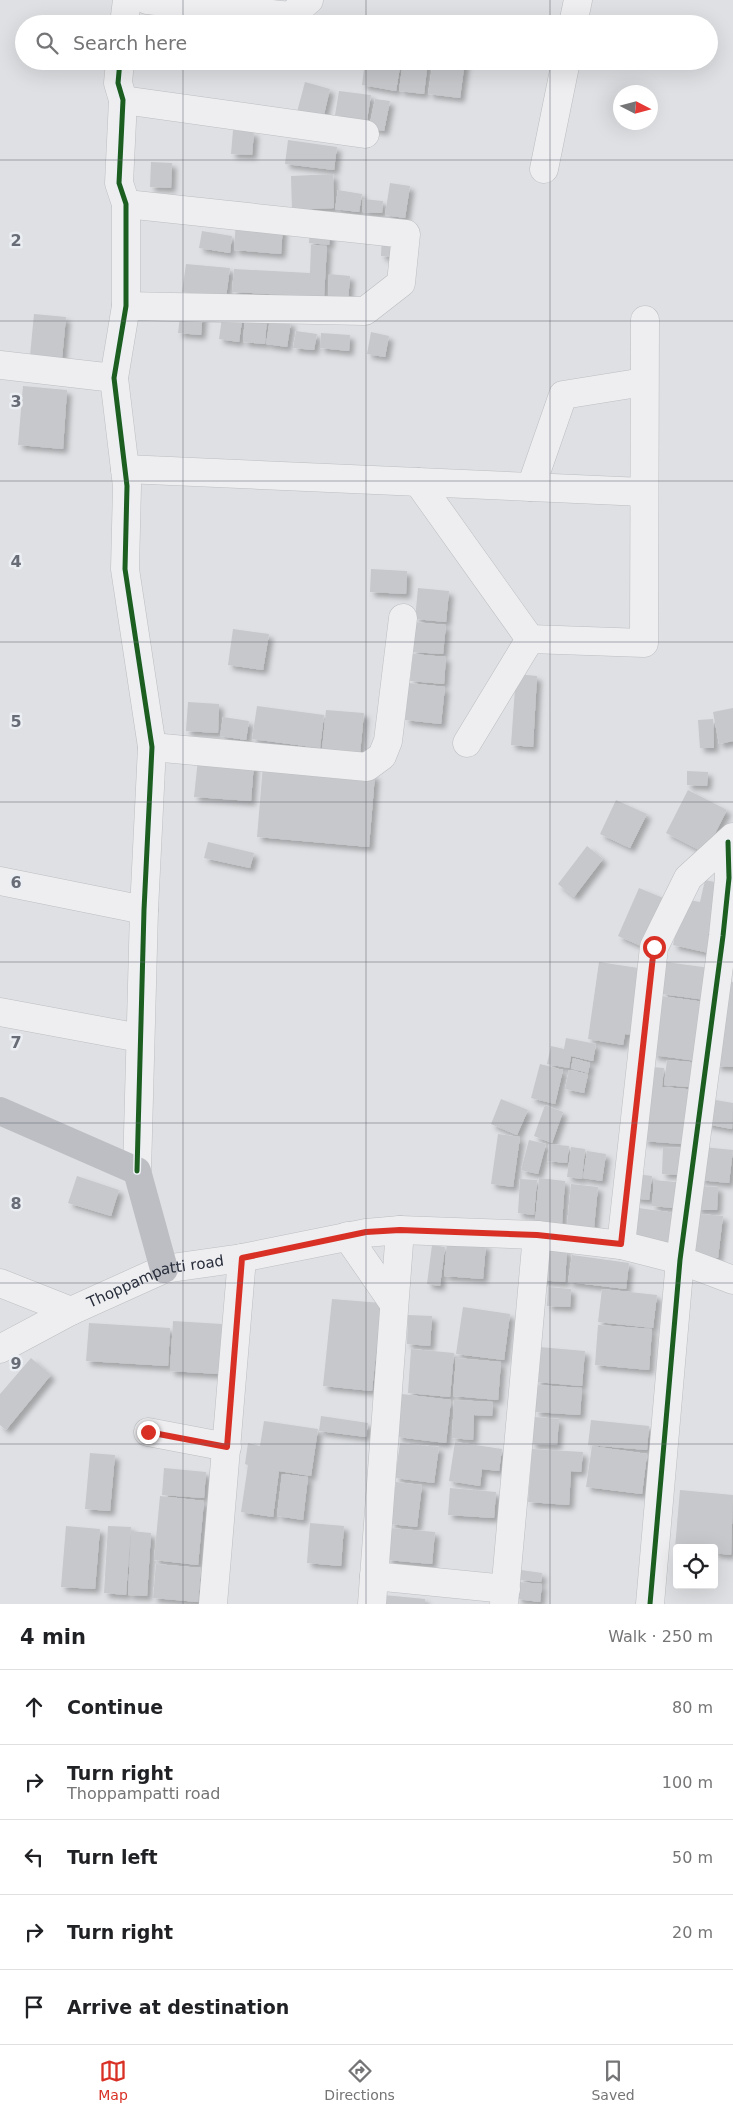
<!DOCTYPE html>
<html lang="en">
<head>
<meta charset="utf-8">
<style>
  body { margin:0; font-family:"DejaVu Sans",sans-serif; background:#f2f2f2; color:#202124 }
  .controls { position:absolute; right:15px; bottom:15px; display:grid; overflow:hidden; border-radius:5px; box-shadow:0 5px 20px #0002 }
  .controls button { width:45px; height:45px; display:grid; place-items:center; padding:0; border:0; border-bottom:1px solid #e0e0e0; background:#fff; color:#202124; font:25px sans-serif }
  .compass { position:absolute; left:613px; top:85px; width:45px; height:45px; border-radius:50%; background:#fff; box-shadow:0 5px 20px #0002; rotate:96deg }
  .stop { position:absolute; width:15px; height:15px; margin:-11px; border:4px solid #d93025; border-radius:50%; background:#fff }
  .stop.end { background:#d93025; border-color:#fff; box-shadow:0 1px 5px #0008 }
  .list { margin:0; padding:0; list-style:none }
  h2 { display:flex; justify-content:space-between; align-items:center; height:65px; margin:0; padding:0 20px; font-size:21px }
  h2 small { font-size:16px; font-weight:400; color:#757577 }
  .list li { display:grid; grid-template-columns:32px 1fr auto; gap:15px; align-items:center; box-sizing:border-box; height:75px; padding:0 20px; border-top:1px solid #e0e0e0 }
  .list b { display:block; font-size:19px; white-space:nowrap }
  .list p { margin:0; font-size:16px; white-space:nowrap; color:#757577 }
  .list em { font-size:16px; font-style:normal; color:#757577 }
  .icon { flex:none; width:28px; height:28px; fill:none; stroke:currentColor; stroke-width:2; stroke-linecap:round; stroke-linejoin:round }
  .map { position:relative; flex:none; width:733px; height:1604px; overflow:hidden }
  .search { position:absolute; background:#fff; box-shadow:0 5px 20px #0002; left:15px; right:15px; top:15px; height:55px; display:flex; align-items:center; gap:12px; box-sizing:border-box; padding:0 18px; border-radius:28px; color:#757577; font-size:19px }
  .sheet { height:440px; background:#fff }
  nav { display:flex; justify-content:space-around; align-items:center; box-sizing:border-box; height:70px; border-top:1px solid #e0e0e0; background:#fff; font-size:14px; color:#757577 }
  nav a { display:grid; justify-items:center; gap:2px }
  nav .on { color:#d93025 }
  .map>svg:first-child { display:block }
</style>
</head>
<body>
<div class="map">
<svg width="733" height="1604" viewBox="0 0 733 1604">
  <defs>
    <filter id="shadow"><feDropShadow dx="4.5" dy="4.5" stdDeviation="2.5" flood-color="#0004"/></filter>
  </defs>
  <rect width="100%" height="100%" fill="#dee0e3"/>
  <!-- building -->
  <path fill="#c7c8cb" filter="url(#shadow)" d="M318 15 339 18 338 24H317Z
    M365 61H401L396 91 362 85Z
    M403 61H428L424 94 399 91Z
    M433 61H465L460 98 428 94Z
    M305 82 330 89 323 119 297 112Z
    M339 91 371 95 367 120 335 115Z
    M375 99 390 101 384 131 369 128Z
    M233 130 254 132 252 155 231 154Z
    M288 140 337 147 334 170 285 164Z
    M151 162 172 163 171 188 150 187Z
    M333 174 334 208 292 210 291 176Z
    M390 183 410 186 405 218 385 215Z
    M338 190 362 194 359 212 335 209Z
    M363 199 383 201 382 213 362 212Z
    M236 221 283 225 281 254 234 250Z
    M310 227 331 230 329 245 309 243Z
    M202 231 232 236 230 253 199 248Z
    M382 233 402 257 381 256Z
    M311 245 327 246 324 297 232 292 234 269 310 273Z
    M186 264 230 268 226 297 182 292Z
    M329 274 350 276 348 302 328 300Z
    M181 309 203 311 201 335 178 333Z
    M223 311 243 314 239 342 219 339Z
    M34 314 66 317 62 359 30 356Z
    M245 316 267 317 265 344 243 342Z
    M270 319 291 322 287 347 266 344Z
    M296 331 317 334 314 350 293 348Z
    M371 332 389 336 385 357 367 354Z
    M321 333 350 335 349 351 320 348Z
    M23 386 67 390 63 449 18 445Z
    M371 569 407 571 406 594 370 592Z
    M418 588 449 591 446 622 415 619Z
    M414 622 446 625 443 654 412 652Z
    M233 629 269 634 263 670 228 665Z
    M413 654 446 657 444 684 410 681Z
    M516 674 537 676 533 747 511 745Z
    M409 683 445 687 441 724 405 720Z
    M188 702 219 704 218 733 186 731Z
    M257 706 324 715 320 748 252 739Z
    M733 708V741L719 744 713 712Z
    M326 710 364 713 360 754 322 750Z
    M223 717 249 721 246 740 220 736Z
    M713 719 714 748H700L698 720Z
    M198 759 254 763 251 801 194 797Z
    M263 765 375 775 369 847 257 837Z
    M687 771 708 772 707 786 687 785Z
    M688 790 727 810 705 853 666 833Z
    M616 800 647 814 630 848 600 834Z
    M208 842 254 853 250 868 204 858Z
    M587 846 603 859 574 897 558 884Z
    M705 880 724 884 709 953 673 945 683 899 700 902Z
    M639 888 668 900 648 949 618 936Z
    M599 962 645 969 635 1035 625 1034 623 1045 588 1039Z
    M666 962 717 969 713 1001 662 994Z
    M723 981 733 982V1067L716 1066Z
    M661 996 712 1003 704 1062 653 1055Z
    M566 1038 596 1044 593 1061 571 1056 569 1068 547 1064 551 1046 564 1049Z
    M573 1058 590 1063 588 1073 571 1068Z
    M667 1060 703 1063 700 1088 664 1085Z
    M540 1064 563 1070 555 1104 531 1098Z
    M650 1067 664 1068 662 1087 698 1090 694 1145 643 1141Z
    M569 1070 588 1074 584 1093 565 1089Z
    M501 1099 528 1110 517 1135 491 1124Z
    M710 1099 733 1103 732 1129 705 1124Z
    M545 1105 563 1112 552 1143 534 1136Z
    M498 1134 520 1137 513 1187 491 1184Z
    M529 1140 546 1144 538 1174 521 1170Z
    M549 1144 569 1146 567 1163 547 1161Z
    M571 1147 585 1149 582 1179 567 1177Z
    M663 1147 683 1148V1175L662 1174Z
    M703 1147 733 1150 729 1183 699 1180Z
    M587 1151 606 1154 602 1181 583 1178Z
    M636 1174 652 1176 649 1200 633 1198Z
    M77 1176 119 1190 111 1216 68 1203Z
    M539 1178 565 1181 562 1224 535 1222Z
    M520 1179 537 1180 534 1215 518 1213Z
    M654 1180 686 1183 684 1209 652 1206Z
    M571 1184 598 1187 594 1228 567 1225Z
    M697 1186 718 1187 717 1210H696Z
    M631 1207 683 1214 678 1248 627 1240Z
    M699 1214 723 1216 718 1258 695 1255Z
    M447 1242 486 1245 483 1279 444 1276Z
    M432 1245 445 1247 440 1286 427 1284Z
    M540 1248 567 1250 565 1282 537 1280Z
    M572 1255 629 1263 626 1289 568 1282Z
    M548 1287 571 1289 570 1307 547 1306Z
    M602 1289 657 1295 653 1328 598 1322Z
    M332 1299 381 1303 372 1391 323 1386Z
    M463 1307 510 1314 504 1360 456 1354Z
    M408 1315 432 1316 430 1346 407 1344Z
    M173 1321 222 1324 219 1374 170 1371Z
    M89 1323 170 1328 168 1366 86 1361Z
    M598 1325 652 1329 649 1370 595 1365Z
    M539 1347 585 1351 582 1386 536 1382Z
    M411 1349 454 1353 450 1397 408 1393Z
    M31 1358 51 1375 6 1430 0 1425V1394Z
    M456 1358 501 1362 498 1400 453 1396Z
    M537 1385 582 1388 580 1415 535 1412Z
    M402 1394 451 1400 446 1443 397 1437Z
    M454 1400 493 1402 492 1416 474 1415 473 1440 452 1438Z
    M321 1416 368 1423 366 1437 319 1431Z
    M534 1417 559 1419 557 1445 531 1444Z
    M591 1420 649 1426 647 1450 588 1445Z
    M264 1421 318 1429 311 1476 279 1471 273 1517 241 1512 248 1465 245 1464 248 1443 260 1446Z
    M455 1442 502 1449 499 1471 482 1469 480 1486 449 1481Z
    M400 1443 439 1447 434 1483 395 1478Z
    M592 1446 647 1454 642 1494 586 1487Z
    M532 1449 583 1452 581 1472 571 1471 569 1505 528 1502Z
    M90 1453 115 1455 110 1511 85 1509Z
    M164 1468 206 1472 204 1498 162 1495Z
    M282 1474 308 1477 303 1520 277 1516Z
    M396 1482 422 1485 417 1527 390 1524Z
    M450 1488 496 1492 494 1518 448 1515Z
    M680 1490 733 1495 731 1555 714 1553V1548H675Z
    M160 1496 204 1501 198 1565 154 1560Z
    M310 1523 344 1526 341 1566 307 1563Z
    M66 1526 100 1529 95 1589 61 1587Z
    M108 1526 131 1527 126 1595 104 1593Z
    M390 1528 435 1532 432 1564 387 1560Z
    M131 1531 151 1533 147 1596 128 1595Z
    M156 1564 201 1568 198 1602 153 1598Z
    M521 1570 542 1573 541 1582 520 1580Z
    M519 1582 542 1584 540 1602 517 1599Z
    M384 1595 425 1599V1604H383Z"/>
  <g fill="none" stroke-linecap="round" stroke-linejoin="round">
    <!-- street casing -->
    <g stroke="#bcbec1" stroke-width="29">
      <g id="street">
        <path d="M147 0 290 16 309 0"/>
        <path d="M124 24 127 0"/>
        <path d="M573 24 578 0"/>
        <path d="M120 61 118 83 123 100 119 183 126 204V306L114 378 127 486 125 569 152 747 144 910 137 1171"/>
        <path d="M123 100 365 134"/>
        <path d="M544 169 566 61"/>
        <path d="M126 204 406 234 401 283 365 311 126 306"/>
        <path d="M0 365 114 378"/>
        <path d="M125 469 643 492"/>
        <path d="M418 482 530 639 467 743"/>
        <path d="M531 487 563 395 644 382"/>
        <path d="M530 639 644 643 645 320"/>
        <path d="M152 747 367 767 382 756 388 741 403 618"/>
        <path d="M0 881 144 910"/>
        <path d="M0 1012 140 1038"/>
        <path d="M347 1236 394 1304"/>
        <path d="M621 1245 654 947 688 878 733 837"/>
        <path d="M0 1283 71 1311"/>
        <path id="s1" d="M0 1349 71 1311 164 1269 242 1258 366 1233 400 1230 537 1235 621 1245 680 1260 733 1280"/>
        <path d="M148 1432 227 1447"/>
        <path d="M374 1576 506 1589"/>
        <path d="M213 1604 242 1258"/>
        <path d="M372 1604 400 1230"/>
        <path d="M504 1604 537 1235"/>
        <path d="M650 1604 680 1260 723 936 729 878 728 842"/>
      </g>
    </g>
    <!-- street -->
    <use href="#street" stroke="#eeeef0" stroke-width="28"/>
    <!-- secondary -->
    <path stroke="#bcbec3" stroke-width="28" d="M0 1111 137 1171 164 1269"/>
    <!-- cycleway casing -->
    <g stroke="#ebeef3" stroke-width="8">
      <path id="cycleway" d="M120 61 118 83 123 100 119 183 126 204V306L114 378 127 486 125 569 152 747 144 910 137 1171
        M650 1604 680 1260 723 936 729 878 728 842"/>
    </g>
    <!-- cycleway -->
    <use href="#cycleway" stroke="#1b5e20" stroke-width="5"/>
  </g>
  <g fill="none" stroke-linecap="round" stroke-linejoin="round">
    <!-- route -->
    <path stroke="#d93025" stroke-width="6" d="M148 1432 227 1447 242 1258 366 1232 400 1230 537 1235 621 1244 654 947"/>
  </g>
  <!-- grid -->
  <path fill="none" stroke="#676c76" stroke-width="1" stroke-opacity="0.55" d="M183 0V24M366 0V24M550 0V24M183 61V1604M366 61V1604M550 61V1604M0 160H733M0 321H733M0 481H733M0 642H733M0 802H733M0 962H733M0 1123H733M0 1283H733M0 1444H733"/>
  <g text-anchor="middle" stroke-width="5" stroke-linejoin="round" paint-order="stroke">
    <!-- street labels -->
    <g font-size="15" fill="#272d3b" stroke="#ebeef3">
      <text dy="5" stroke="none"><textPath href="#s1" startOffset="171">Thoppampatti road</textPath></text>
    </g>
  </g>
  <g font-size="16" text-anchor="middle" font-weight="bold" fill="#676c76" stroke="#ebeef3" stroke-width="5" stroke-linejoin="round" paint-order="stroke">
    <text x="16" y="246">2</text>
    <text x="16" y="407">3</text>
    <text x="16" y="567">4</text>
    <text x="16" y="727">5</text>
    <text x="16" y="888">6</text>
    <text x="16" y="1048">7</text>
    <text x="16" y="1209">8</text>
    <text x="16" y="1369">9</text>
  </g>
</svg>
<div class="controls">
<button><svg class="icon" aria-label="locate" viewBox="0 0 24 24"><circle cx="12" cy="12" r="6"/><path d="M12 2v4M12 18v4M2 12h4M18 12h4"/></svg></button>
</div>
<svg class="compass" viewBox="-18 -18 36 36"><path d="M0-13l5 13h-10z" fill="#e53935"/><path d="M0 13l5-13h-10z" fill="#757577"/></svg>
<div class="stop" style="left:654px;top:947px"></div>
<div class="stop end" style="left:148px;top:1432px"></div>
<div class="search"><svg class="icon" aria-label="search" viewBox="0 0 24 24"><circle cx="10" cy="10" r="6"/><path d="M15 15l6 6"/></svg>Search here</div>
</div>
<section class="sheet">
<h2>4 min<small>Walk · 250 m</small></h2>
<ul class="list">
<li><svg class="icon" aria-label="ahead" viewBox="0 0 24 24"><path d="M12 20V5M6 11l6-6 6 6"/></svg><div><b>Continue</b></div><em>80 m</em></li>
<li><svg class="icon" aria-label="right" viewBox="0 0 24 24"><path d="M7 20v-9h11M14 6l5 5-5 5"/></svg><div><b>Turn right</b><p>Thoppampatti road</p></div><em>100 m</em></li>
<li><svg class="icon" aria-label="left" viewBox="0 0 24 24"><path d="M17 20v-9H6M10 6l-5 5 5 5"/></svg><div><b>Turn left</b></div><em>50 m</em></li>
<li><svg class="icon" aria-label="right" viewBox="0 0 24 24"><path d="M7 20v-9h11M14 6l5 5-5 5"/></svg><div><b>Turn right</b></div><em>20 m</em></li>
<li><svg class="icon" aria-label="arrive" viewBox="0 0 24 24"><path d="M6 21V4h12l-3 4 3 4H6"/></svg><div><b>Arrive at destination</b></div></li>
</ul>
</section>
<nav>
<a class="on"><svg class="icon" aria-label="map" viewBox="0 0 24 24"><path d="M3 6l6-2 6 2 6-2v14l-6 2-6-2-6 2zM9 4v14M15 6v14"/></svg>Map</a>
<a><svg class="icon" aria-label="directions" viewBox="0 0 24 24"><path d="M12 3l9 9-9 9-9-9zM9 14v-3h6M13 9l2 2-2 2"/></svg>Directions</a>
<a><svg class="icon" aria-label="saved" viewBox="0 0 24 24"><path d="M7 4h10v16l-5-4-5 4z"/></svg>Saved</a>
</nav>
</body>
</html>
